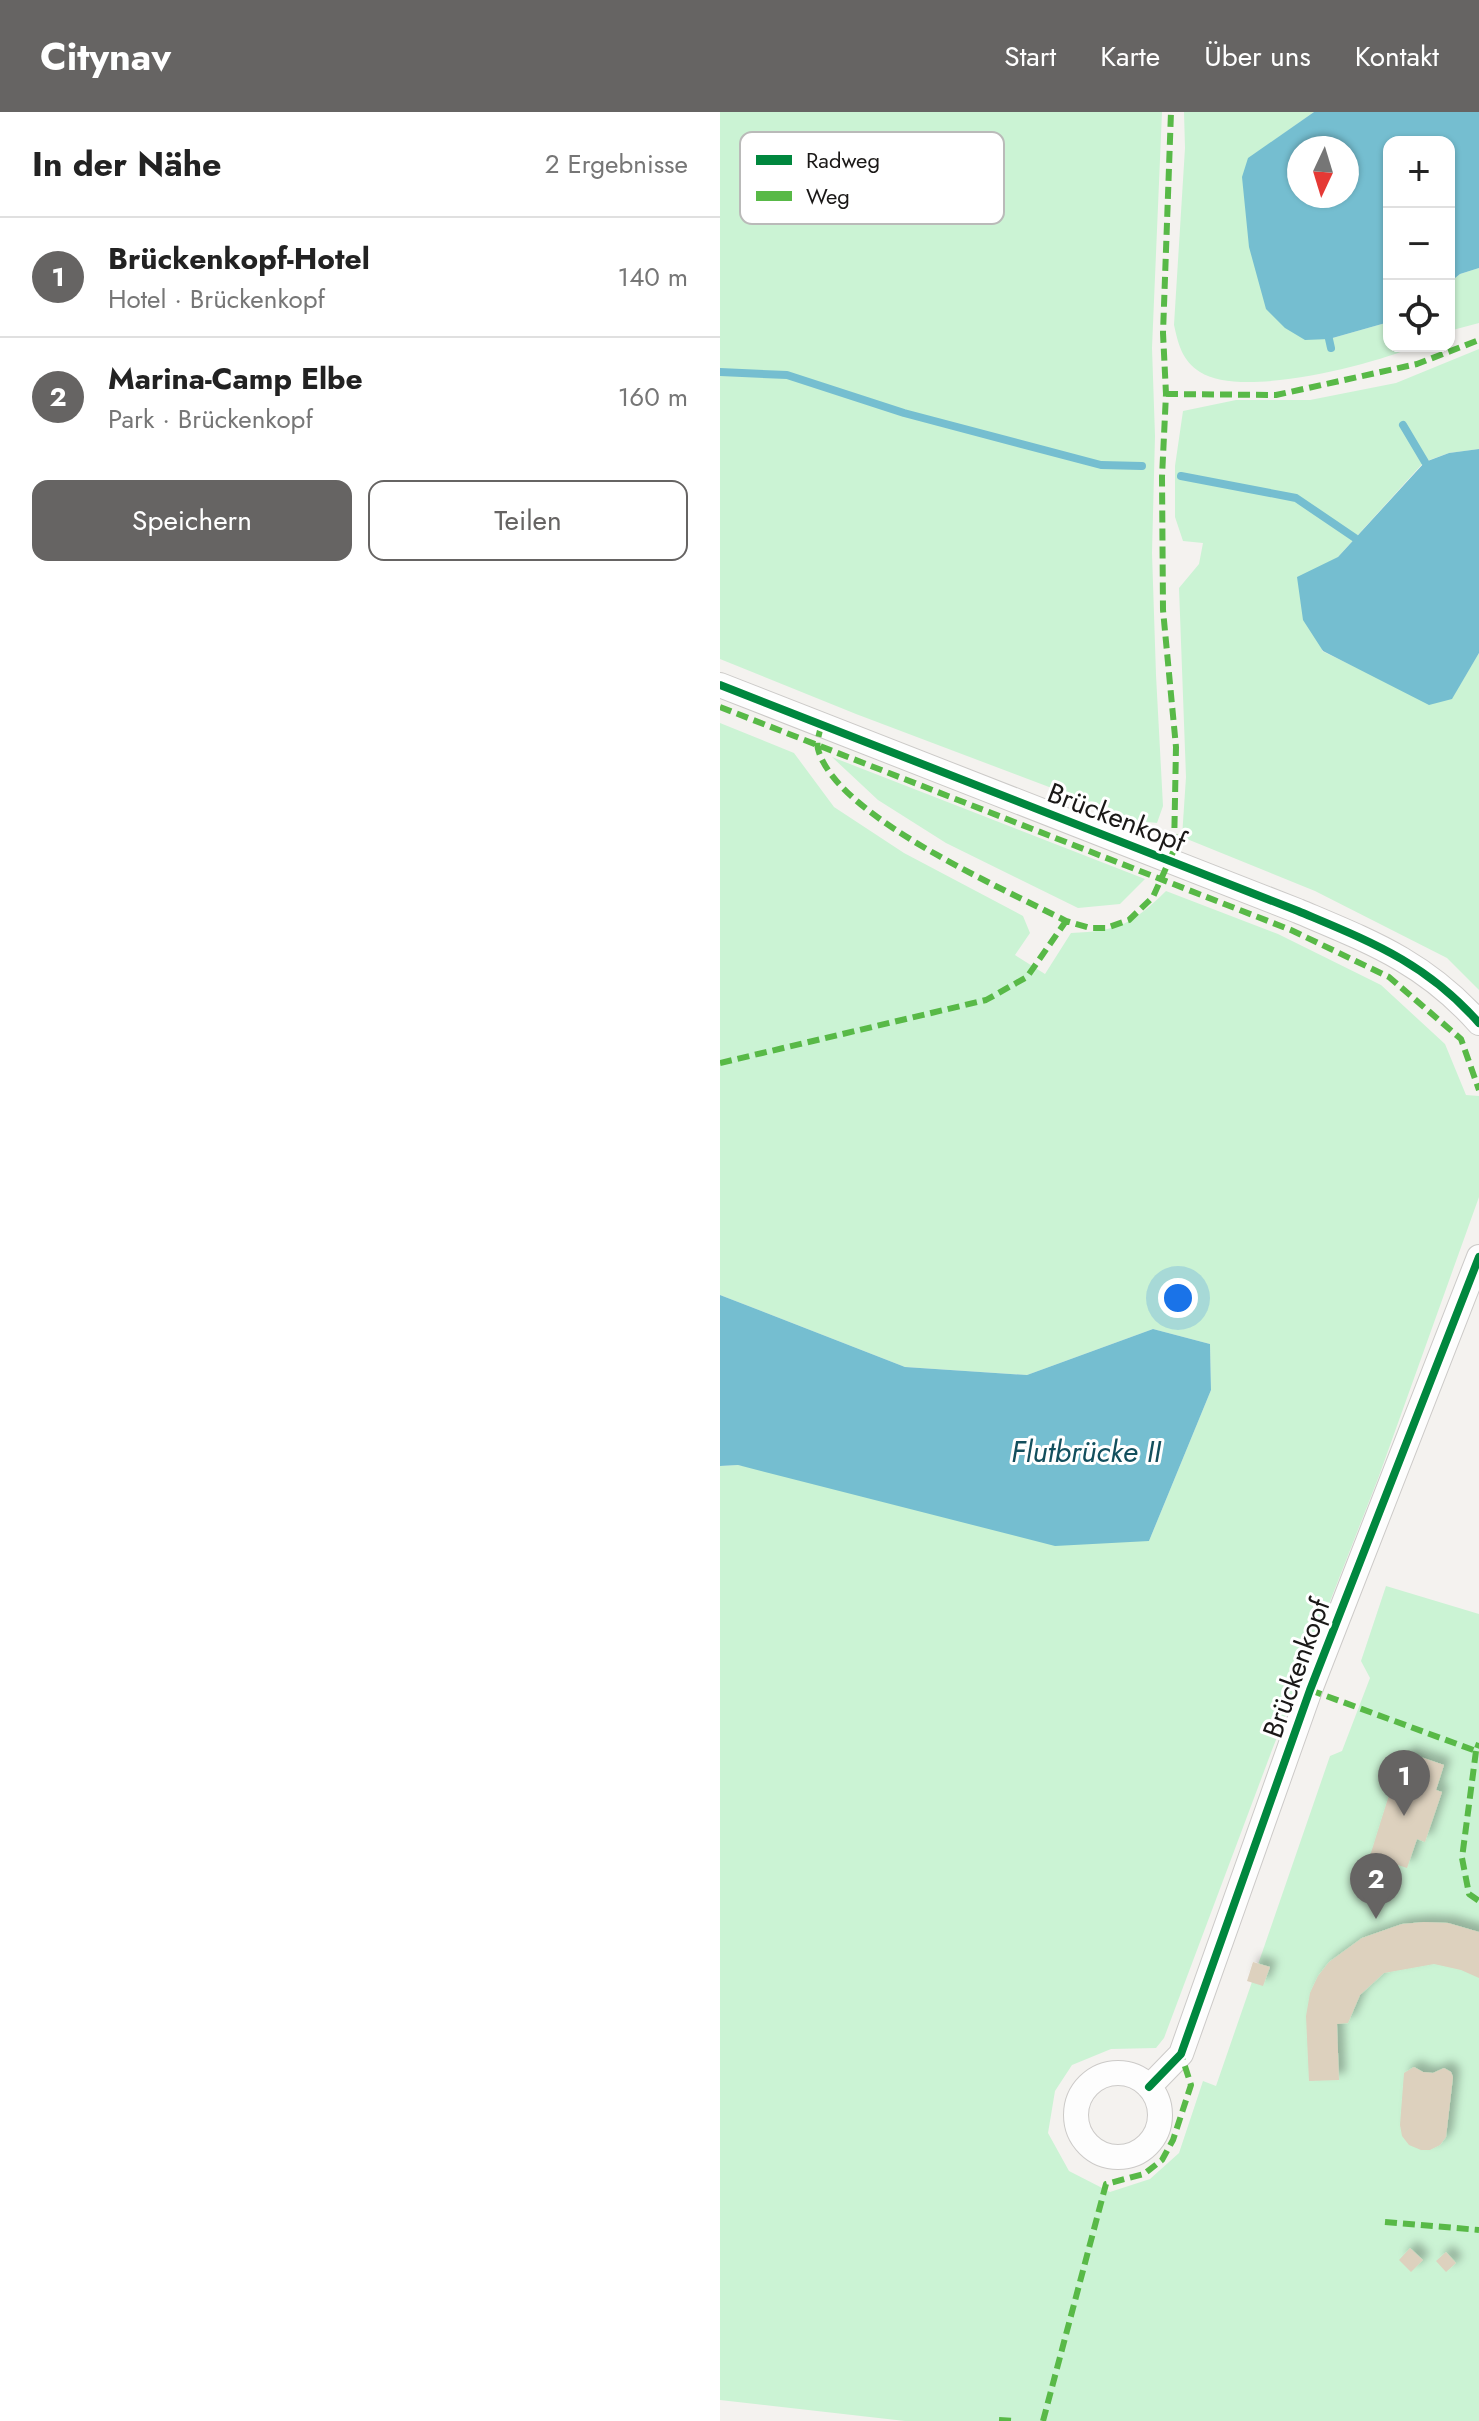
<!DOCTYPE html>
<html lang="de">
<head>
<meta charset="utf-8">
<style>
  body { margin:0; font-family:Jost,sans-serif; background:#f6f6f6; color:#222 }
  .controls { position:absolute; right:24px; top:24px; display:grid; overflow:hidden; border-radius:16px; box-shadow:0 2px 6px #0004 }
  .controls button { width:72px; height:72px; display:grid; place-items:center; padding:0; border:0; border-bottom:2px solid #e0e0e0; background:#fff; color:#222; font:40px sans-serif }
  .compass { position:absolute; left:567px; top:24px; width:72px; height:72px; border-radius:50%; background:#fff; box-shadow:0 2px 6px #0004; rotate:184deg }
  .you { position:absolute; left:458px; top:1186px; width:28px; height:28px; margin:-20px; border:6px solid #fff; border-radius:50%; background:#1a73e8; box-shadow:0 0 0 12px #1a73e833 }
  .badge { display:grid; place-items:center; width:52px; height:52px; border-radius:50%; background:#666463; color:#fff; font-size:26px; font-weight:700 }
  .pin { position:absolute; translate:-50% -66px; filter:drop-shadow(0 2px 4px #0008) }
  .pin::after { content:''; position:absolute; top:42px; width:28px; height:24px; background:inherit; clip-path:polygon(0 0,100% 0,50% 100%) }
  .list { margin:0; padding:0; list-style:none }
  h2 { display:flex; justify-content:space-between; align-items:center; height:104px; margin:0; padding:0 32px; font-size:34px }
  h2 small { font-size:26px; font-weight:400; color:#767676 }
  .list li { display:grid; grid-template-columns:52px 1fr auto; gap:24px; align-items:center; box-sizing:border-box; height:120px; padding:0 32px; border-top:2px solid #e0e0e0 }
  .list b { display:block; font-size:30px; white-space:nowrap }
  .list p { margin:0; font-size:26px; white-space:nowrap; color:#767676 }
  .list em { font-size:26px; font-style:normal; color:#767676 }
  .actions { display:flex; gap:16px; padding:24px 32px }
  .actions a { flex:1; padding:18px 0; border:2px solid #666463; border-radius:16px; text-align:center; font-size:28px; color:#666463 }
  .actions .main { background:#666463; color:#fff }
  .icon { flex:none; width:44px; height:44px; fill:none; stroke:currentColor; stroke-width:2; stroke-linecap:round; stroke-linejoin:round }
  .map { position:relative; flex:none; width:759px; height:2309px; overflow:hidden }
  header { display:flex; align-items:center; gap:48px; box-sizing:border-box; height:112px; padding:0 40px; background:#666463; color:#fff }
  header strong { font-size:38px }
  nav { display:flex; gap:44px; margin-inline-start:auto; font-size:28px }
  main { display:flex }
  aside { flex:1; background:#fff }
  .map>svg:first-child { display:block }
</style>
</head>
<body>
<header>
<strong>Citynav</strong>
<nav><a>Start</a><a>Karte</a><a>Über uns</a><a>Kontakt</a></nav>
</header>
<main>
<aside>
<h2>In der Nähe<small>2 Ergebnisse</small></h2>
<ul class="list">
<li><span class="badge">1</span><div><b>Brückenkopf-Hotel</b><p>Hotel · Brückenkopf</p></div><em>140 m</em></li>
<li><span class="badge">2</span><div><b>Marina-Camp Elbe</b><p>Park · Brückenkopf</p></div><em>160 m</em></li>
</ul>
<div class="actions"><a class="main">Speichern</a><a>Teilen</a></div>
</aside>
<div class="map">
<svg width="759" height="2309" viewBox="0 0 759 2309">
  <defs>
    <filter id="shadow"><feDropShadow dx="7" dy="-7" stdDeviation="4" flood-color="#0004"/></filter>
  </defs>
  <rect width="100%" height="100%" fill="#f4f2ef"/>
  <!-- green -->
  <path fill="#cbf3d4" d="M0 0H442L432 236 435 324 432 441 436 563 443 694 437 711 419 709 136 602 0 547Z
    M464 0H594L529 46 609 227 669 210V234H696C652 253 521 287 480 260 462 249 458 231 454 213L465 36Z
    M759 156V211L729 219V171L740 162Z
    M759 237V337L729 341 704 350 618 445 602 539 652 563 732 586 759 541V878L727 846 595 779 462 725 466 665 459 476 479 452 483 431 463 429 455 405V354L463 299 516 288H590L676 271Z
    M0 611 74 641 114 695 184 741 303 804 310 821 295 843 325 862 351 821C399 819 412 812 446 779L558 822 661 873 725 932 746 983 759 984V1085L659 1364 552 1638 444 1926 436 1936 391 1937 352 1953 335 1979 328 2021 349 2059 390 2080 430 2067 459 2041 483 1969 496 1974 610 1644 622 1639 650 1566 641 1549 666 1474 759 1502V2309H185L0 2288V1354L18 1353 429 1429 491 1278 490 1232 433 1217 307 1263 185 1255 0 1183Z
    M112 645 425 767 400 792 358 796 226 731 158 688Z"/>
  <!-- water -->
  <path fill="#75bed0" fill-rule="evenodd" d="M594 0H759V156L740 162 729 171V30H669V210L609 227 585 228 565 216 546 197 529 135 522 65 528 46ZM579 36H627V84H579Z
    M759 337V541L732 587 709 593 603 539 583 508 577 465 618 445 705 350 729 341Z
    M0 1183 185 1255 307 1263 433 1217 490 1232 491 1278 429 1429 335 1434 18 1353 0 1354Z"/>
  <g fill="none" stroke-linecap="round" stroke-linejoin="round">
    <!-- stream -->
    <path stroke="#75bed0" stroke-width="8" d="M609 227 611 236
      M0 260 67 263 184 301 381 353 422 354
      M683 313 705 350
      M461 364 576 386 635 426"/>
  </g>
  <!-- building -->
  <path fill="#ddd1be" filter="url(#shadow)" d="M686 1640 724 1653 716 1678 722 1680 705 1730 697 1727 687 1756 650 1744 675 1664 677 1665Z
    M704 1810 728 1811 759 1820V1866L741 1858 714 1852 664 1861 640 1883 628 1911 617 1912 619 1968 589 1969 586 1904 590 1881 598 1864 609 1850 642 1826 682 1812Z
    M533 1850 550 1855 543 1874 527 1869Z
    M694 1955 703 1960 713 1961 724 1956 731 1960 733 1965 726 2025 720 2033 710 2038H701L689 2033 682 2024 680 2013 684 1961Z
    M690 2136 703 2148 691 2160 679 2148Z
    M726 2140 736 2151 726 2160 716 2149Z"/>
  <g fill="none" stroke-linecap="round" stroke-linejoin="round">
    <!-- minor casing -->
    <g stroke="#cccac8" stroke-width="26">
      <path id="minor" d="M0 573 578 799C651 830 705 850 759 911
        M356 2003a42 42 0 1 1 84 0a42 42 0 1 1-84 0Z
        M429 1975 461 1942 590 1578 759 1145"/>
    </g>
    <!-- minor -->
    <use href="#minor" stroke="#fdfdfd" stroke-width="24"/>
    <!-- quiet -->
    <path stroke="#58b947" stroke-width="6" stroke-dasharray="12 6" stroke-linecap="butt" d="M446 282 556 283 697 252 759 228
      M0 595 571 818 669 865 741 927 759 978
      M101 613C100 621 96 629 98 637 116 705 285 777 346 809L370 816H386L409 808 433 785 454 738 456 635 443 498 442 365 446 282 443 221 451 0
      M0 951 266 888 307 865 346 809
      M590 1578 756 1639 759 1631
      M756 1639 742 1746 749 1782 759 1789
      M665 2110 759 2118
      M279 2308 293 2309
      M323 2309 386 2072 424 2062 442 2048 453 2028 471 1973 461 1942"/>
    <!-- cycleway casing -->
    <g stroke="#fff" stroke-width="13">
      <path id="cycleway" d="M0 573 578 799C651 830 705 850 759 911
        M429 1975 461 1942 590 1578 759 1145"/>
    </g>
    <!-- cycleway -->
    <use href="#cycleway" stroke="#00873e" stroke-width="8"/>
  </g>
  <g text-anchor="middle" stroke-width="6" stroke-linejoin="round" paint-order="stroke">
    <!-- street labels -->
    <g font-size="28" fill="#1a1817" stroke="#fff">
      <text transform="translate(397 705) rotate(21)" y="10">Brückenkopf</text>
      <text transform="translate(576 1556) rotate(-70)" y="10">Brückenkopf</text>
    </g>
    <!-- water labels -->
    <g font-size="30" font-style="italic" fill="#134f5d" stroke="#fff">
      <text x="366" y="1350">Flutbrücke II</text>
    </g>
  </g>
  <!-- legend -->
  <rect x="20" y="20" width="264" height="92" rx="12" fill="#fff" stroke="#babab9" stroke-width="2"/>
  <rect x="36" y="43" width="36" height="10" fill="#00873e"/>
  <rect x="36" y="79" width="36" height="10" fill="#58b947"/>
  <g font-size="22" fill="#1a1817">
    <text x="86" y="56">Radweg</text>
    <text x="86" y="92">Weg</text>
  </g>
</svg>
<div class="controls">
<button>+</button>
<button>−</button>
<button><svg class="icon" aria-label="locate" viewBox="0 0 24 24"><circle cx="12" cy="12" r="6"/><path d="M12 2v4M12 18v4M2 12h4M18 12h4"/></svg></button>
</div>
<svg class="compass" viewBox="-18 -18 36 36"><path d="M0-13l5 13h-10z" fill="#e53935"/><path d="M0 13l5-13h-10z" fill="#767676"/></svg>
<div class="you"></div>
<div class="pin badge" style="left:684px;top:1704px">1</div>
<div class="pin badge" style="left:656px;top:1807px">2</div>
</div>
</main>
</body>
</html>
